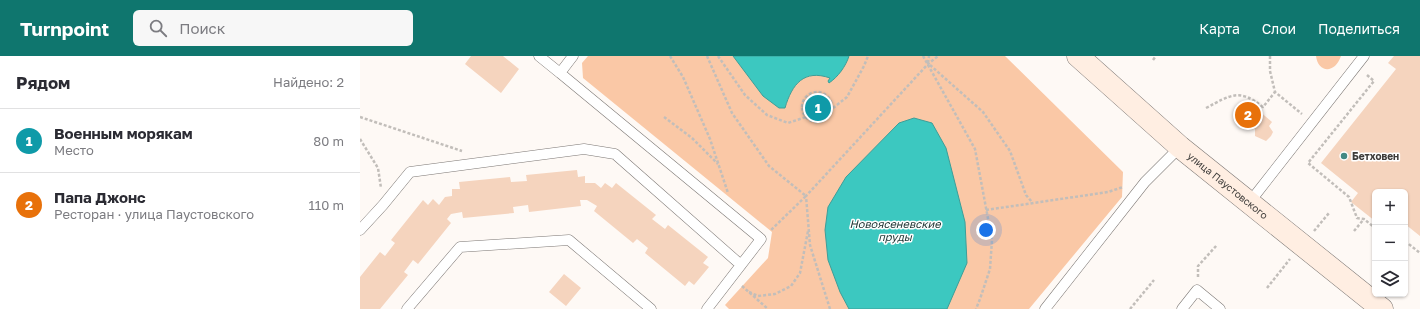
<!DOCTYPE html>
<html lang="ru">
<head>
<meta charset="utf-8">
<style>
  body { margin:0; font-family:"Golos Text",sans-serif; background:#f7f7f7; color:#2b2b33 }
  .controls { position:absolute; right:12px; bottom:12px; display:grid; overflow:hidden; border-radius:6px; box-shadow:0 1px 3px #0004 }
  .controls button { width:36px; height:36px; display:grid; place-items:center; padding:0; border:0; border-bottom:1px solid #e1e1e2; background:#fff; color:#2b2b33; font:20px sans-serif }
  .you { position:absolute; left:626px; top:174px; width:14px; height:14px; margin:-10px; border:3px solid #fff; border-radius:50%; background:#1a73e8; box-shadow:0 0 0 6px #1a73e833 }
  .badge { display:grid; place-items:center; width:26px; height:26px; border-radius:50%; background:#0f766e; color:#fff; font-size:13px; font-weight:700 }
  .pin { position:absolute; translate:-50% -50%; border:2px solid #fff; box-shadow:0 1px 4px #0006 }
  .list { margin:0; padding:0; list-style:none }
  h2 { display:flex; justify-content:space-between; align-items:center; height:52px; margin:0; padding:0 16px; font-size:17px }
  h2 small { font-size:13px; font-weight:400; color:#7c7c81 }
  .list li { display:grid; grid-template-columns:26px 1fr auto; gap:12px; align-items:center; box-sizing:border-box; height:64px; padding:0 16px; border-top:1px solid #e1e1e2 }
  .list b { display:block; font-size:15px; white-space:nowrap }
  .list p { margin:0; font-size:13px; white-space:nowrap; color:#7c7c81 }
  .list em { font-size:13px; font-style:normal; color:#7c7c81 }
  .icon { flex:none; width:22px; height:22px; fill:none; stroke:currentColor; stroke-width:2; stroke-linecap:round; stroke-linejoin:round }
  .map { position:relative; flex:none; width:1060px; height:253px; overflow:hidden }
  header { display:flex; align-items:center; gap:24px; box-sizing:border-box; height:56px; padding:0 20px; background:#0f766e; color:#fff }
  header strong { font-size:19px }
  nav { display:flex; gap:22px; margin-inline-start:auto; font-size:14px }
  .search { width:280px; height:36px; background:#f7f7f7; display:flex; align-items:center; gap:10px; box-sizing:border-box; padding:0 14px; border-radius:6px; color:#7c7c81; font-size:15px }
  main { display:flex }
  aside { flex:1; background:#fff }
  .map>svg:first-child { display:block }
</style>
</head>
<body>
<header>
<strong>Turnpoint</strong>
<div class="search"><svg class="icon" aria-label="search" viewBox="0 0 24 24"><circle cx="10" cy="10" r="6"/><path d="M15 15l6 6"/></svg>Поиск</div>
<nav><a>Карта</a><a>Слои</a><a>Поделиться</a></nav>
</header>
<main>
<aside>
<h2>Рядом<small>Найдено: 2</small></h2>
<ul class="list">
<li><span class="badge" style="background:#0f9aa8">1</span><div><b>Военным морякам</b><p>Место</p></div><em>80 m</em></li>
<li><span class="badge" style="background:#e8710a">2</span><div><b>Папа Джонс</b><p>Ресторан · улица Паустовского</p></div><em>110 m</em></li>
</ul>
</aside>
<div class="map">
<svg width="1060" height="253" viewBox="0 0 1060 253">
  <rect width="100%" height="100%" fill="#fef9f5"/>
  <!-- green -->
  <path fill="#fac8a6" d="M228 0H645L763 116 762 141 669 253H369L365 249 408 202 412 176 223 22 222 7Z
    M956 0H981C975 18 958 17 956 0Z"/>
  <!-- water -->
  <path fill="#3cc8c0" stroke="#3d9e98" d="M373 0H489C486 10 478 21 469 27L468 25 470 22C444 13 432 28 425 52H419L403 40Z
    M554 62 572 67 586 92 605 166 607 207 587 253H489L480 236 468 204 465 174 468 151 486 121 539 67Z"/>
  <!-- building -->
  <path fill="#f5d4be" d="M111 0H143L159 13 141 37 105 8Z
    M1034 0H1060V180L1045 168V136H1015V165L991 146 998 137 961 107 1036 13 1028 7Z
    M891 46V48L912 66 909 70 913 76 911 80 906 85 895 80V73L878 61 879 54 887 50V47Z
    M217 114 218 121 225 120V127H235L241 132 245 127 252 132 256 127 296 159 292 163 305 173 308 169 348 201 343 207 349 211 334 229 329 225 325 230 285 197 288 192 277 183 273 187 234 155 237 150 227 144H220L221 150 169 156 168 149 153 151 154 157 103 162 102 156 91 158 87 163 91 167 58 208 53 204 44 216 48 219 20 253H0V221L20 196 25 200 35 187 31 184 63 144 68 149 73 143 79 149 85 141 92 140V133H100L99 126 150 121 151 126 167 125 166 119Z
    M204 218 221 232 206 250 189 236Z"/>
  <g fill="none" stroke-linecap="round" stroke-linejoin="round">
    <!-- service casing -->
    <g stroke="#7c7774" stroke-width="11">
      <path id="service" d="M179 0 200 17
        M213 0 200 17 401 183 347 253
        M889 147 1004 0
        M0 174 23 149 50 116 224 93 255 98 381 209
        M47 253 100 191 209 184 291 253
        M685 253 785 126 820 91
        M822 253 837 234 860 253"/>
    </g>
    <!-- secondary casing -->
    <g stroke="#7c7774" stroke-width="23">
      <g id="secondary">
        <path id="s1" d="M718 0 820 91 1022 253"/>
      </g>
    </g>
    <!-- path -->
    <path stroke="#c2beba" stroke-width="2.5" stroke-dasharray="3 2" stroke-linecap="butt" d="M310 0 323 21 350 83 368 137
      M347 0 372 57 409 110 446 140 410 175
      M358 0 385 39 407 59 428 67 446 61
      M563 0 615 93 632 184 630 213 620 243 616 253
      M910 0V15L915 36 942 58
      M793 4 796 0
      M568 7 569 0
      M570 9 623 56 650 95 666 139 672 146
      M1007 19 1014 25 948 107 989 141 997 162 1004 163 1015 172
      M442 51a15 15 0 1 1 30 0a15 15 0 1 1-30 0Z
      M473 52 487 41 504 10 508 0
      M846 52C871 39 879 32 903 51L915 36
      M0 61 102 95
      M304 61 332 82 358 108
      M0 83 18 112 21 132
      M626 154 748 136 763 131
      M954 175 969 157
      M994 175 1004 163
      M1045 185 1060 197
      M838 221V210L857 189
      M382 230 408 253
      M907 232 930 203
      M389 236 398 240 415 238 431 230 440 217 448 175
      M470 253 450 189 446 140 568 8 578 0
      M770 253 794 224"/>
    <!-- service -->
    <use href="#service" stroke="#fff" stroke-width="10"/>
    <!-- secondary -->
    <use href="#secondary" stroke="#ffeee2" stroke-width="22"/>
  </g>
  <!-- markers -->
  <circle fill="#428984" stroke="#fff" stroke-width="1.5" cx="984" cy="100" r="4"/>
  <g text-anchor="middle" stroke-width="3" stroke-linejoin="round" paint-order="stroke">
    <!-- poi labels -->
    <g font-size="10" font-weight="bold" fill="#3e3c3a" stroke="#fff" text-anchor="start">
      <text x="992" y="104">Бетховен</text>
    </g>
    <!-- street labels -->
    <g font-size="10" fill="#3e3c3a" stroke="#fff">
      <text dy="4" stroke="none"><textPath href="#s1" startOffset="198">улица Паустовского</textPath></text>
    </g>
    <!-- water labels -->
    <g font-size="11" font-style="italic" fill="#1c3332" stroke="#fff">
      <text x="535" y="172">Новоясеневские<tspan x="535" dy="13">пруды</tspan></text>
    </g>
  </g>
</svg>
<div class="controls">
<button>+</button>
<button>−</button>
<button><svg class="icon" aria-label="layers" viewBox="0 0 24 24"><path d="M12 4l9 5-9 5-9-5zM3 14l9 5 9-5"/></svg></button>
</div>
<div class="you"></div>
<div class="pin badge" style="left:458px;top:52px;background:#0f9aa8">1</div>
<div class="pin badge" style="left:888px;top:59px;background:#e8710a">2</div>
</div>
</main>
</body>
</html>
